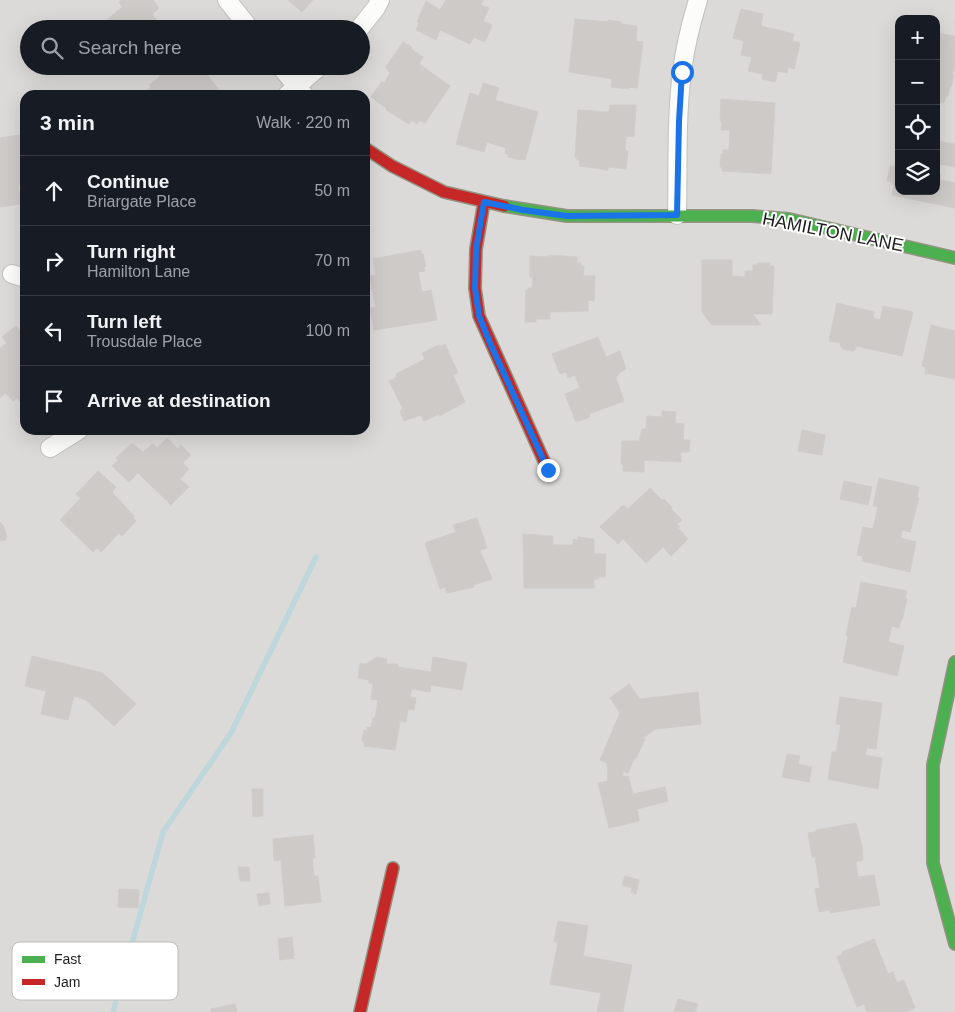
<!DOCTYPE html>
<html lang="en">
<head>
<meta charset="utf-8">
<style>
  body { margin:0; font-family:Helvetica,sans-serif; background:#242831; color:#f1f3f6 }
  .controls { position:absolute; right:15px; top:15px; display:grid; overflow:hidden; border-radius:10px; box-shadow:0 5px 20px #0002 }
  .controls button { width:45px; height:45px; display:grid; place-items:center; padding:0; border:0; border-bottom:1px solid #363941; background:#171b24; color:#f1f3f6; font:25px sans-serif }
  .stop { position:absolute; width:15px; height:15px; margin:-11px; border:4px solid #1a73e8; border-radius:50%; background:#fff }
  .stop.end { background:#1a73e8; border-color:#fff; box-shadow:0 1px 5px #0008 }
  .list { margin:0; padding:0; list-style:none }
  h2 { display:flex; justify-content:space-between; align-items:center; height:65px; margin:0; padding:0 20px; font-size:21px }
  h2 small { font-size:16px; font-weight:400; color:#9ea1a6 }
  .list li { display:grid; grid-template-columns:32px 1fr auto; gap:15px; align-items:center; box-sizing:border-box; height:70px; padding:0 20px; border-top:1px solid #363941 }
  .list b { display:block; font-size:19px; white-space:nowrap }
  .list p { margin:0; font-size:16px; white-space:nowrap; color:#9ea1a6 }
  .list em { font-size:16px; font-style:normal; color:#9ea1a6 }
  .icon { flex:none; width:28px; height:28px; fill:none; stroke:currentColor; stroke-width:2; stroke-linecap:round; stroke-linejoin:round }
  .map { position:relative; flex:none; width:955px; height:1012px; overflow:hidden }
  .search { position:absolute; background:#171b24; box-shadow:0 5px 20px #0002; left:20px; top:20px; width:350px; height:55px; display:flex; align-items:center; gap:12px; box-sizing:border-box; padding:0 18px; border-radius:28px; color:#9ea1a6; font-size:19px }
  .panel { position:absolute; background:#171b24; box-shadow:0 5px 20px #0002; left:20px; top:90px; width:350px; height:345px; border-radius:15px }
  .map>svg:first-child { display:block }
</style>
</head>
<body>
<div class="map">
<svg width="955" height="1012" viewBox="0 0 955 1012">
  <rect width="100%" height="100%" fill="#eceae7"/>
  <!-- residential -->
  <path fill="#dbdad8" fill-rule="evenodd" d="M0 0H955V1012H0ZM899 19H936V191H899ZM29 29H361V66H29ZM25 95H365V430H25Z"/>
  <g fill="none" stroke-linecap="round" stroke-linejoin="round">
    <!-- stream -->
    <path stroke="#bed7db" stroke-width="5.5" d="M113 1012 163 832 231 733 316 557"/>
  </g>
  <!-- building -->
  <path fill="#cdcac8" stroke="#cfccc9" d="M121 0H153L159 8 152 15 166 29H100L99 27 122 7 119 2Z
    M288 0H313L302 12Z
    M446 0H483L481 5 489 8 483 21 492 25 485 42 474 37 470 44 440 30 436 40 416 30 419 23 417 22 426 1 440 10Z
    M741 9 763 14 761 26 794 34 792 41 800 43 794 69 788 67 787 73 778 71 775 82 762 79 763 74 748 71 752 57 741 55 744 41 733 38Z
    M575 19 608 22V20L621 22V24L637 26 636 41 643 42 637 88 629 87V89L611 87 612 79 569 72Z
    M936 33 955 36V68L952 74 954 75 951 87H950L948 96H946L944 103 936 102Z
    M403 42 412 47 411 49 423 57 419 64 450 86 425 123 419 120 417 124 412 120 409 124 386 110V108L371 97 382 81 384 83 390 73 386 67Z
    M171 66H208L209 69 205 72 223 95H141L151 87 149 85 160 77 159 76Z
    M483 83 499 88 495 100 538 112 525 160 521 159 520 160 508 157 509 155 505 153 506 148 487 142 484 152 456 144 470 93 479 96Z
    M721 99 775 103 771 174 722 171V167H720L721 154 723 155V150H729L730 130H721L722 121H720Z
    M610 105H636L634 136 626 137 625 151H628L626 169 608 167V170L579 166 580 160H577V157H575L578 110 609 112Z
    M25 134V182L18 185 21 204 0 207V138Z
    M936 141 955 144V167L938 164 937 174 941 175 940 180 955 183V208L892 195 894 185 892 184V182L887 181 890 166H898L899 163V191H936Z
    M421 250V254H423L426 266 424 267 425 271 418 272 422 292 431 290 437 320 374 330 370 308 376 307 369 276 376 275 373 259Z
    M549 255 577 257V263H581V266H584L583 276H595L594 301 588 300V311L550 312V319H536V322H525L526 290H528V288H532L533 277H530V256L549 257Z
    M702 260H732V276L745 277V271H753V265H757V263H770V266H774L772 314H753L761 325H712L702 312Z
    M837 303 874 312 873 318 880 320 883 306 913 312 902 356 856 346V349L853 351 843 349 840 345 841 343 829 341Z
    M931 325 955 331V379L925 373 926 367 922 366Z
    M16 326 25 336V400L21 403 17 398 13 401 6 393 0 398V348L7 343 2 337Z
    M598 337 606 357 620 351 626 369 620 372 616 378 624 401 589 414 590 417 576 422 565 394 580 388 575 375 568 378 566 372 560 374 552 354Z
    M445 344 458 373 453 375 465 402 439 416V414L424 421 421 415 404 421 400 411 403 409 389 381 397 377 396 374 425 359 422 353 439 345V347Z
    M662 411 676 412 675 423 684 424 683 440H690L689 452H681V462L644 460V472L623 471V464H621L622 441H639L642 429H646L647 416 662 417Z
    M802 430 825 435 822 455 798 451Z
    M167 438 178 449 181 445 191 455 183 463 189 469 180 479 189 487 171 505 138 473 129 482 112 466 118 460 116 458 132 443 143 452 153 444 157 448Z
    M98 471 116 487 112 492 134 516 133 518 136 521 122 536 119 533 101 552 97 548 93 552 60 520 81 498 76 494Z
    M879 478 919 487 917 498H919L910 532 902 530 901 538 916 542 910 572 862 561 863 556 857 555 863 527 873 529 878 507 873 506Z
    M844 481 872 487 868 505 840 499Z
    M650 488 662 500 664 499 672 507 671 509 682 520 677 524 680 527 678 528 688 539 671 556 663 547 646 563 623 539 618 544 600 527 623 505 628 509Z
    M477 518 487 548 480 550 492 579 473 585 474 587 447 593 445 587 440 589 425 543 456 532 453 525Z
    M0 522 3 525 7 537H5L6 540 0 541Z
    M523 534 553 536V545H573V539L578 540V537L594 539V554H606L605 577H598V579H594V588H524Z
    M861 582 907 591 905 599H907L902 620H901L899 628 892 626 888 642 904 646 897 676 843 662 848 636 846 635 852 607 856 608Z
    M32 656 103 673 136 704 114 726 86 700 74 696 68 720 41 714 46 691 25 686Z
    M377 657 387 659 386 664H398V667L431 672 433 657 467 663 462 690 431 685 430 692 412 689 410 697 416 698 414 710 408 709 406 722 398 720 400 722 395 750 364 746V741H362L364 730H367V727L371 728 373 718H375L378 700 371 699 373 684 369 683V680L358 678 360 663 366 664Z
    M629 684 640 699 698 692 701 724 656 729 643 738 645 739 636 758 634 759 628 773 623 771V777L628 776 633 794 665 787 668 801 637 809 639 821 609 828 598 783 608 781 607 763 600 760 620 713 610 698Z
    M840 697 882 703 876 749 867 748 865 755 882 758 878 789 828 779 832 752H836L841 725 836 724Z
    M787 754 800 756 798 764 812 767 809 782 782 777Z
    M252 789H263V816L253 817Z
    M856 823 863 851H862L863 860 856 862 858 877 874 875 880 905 830 913V910L819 912 815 889 820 888 815 857H812L808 833 816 832V830Z
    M313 835 315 858H312L314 876H318L321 902 285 906 281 860 274 861 273 839Z
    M238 867H249L250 881H240Z
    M625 876 639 880 636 894 631 892 632 888 622 885Z
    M119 889 139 890 138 908 118 907Z
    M269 893 270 904 259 906 257 894Z
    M558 921 588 926 583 956 632 965 623 1012H597L601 993 550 984 558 942 554 941Z
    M292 937 294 958 280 960 278 939Z
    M874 939 888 974 893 972 897 983 904 980 915 1008 906 1012H867L864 1004 857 1007 837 957 843 954 842 952Z
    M678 999 698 1004 695 1012H674Z
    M235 1004 237 1012H211V1009Z"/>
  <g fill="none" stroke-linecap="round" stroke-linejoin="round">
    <!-- street casing -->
    <g stroke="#c2c1bf" stroke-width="20">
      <path id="street" d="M227 0 250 29
        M359 29 376 8 380 0
        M280 66 304 95
        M287 95 320 66
        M677 215C678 167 676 119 682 72 685 47 691 23 698 0
        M12 274 25 278
        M50 448 79 430"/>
    </g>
    <!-- fast casing -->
    <g stroke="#939381" stroke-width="14">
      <path id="fast" d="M504 206 567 216H752L789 219 955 258
        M955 662 933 765V863L955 944"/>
    </g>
    <!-- jam casing -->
    <g stroke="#939381" stroke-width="14">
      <path id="jam" d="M365 148 392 166 444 192 504 206
        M484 202 476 249 475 288 479 316 548 470
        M360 1012 393 868"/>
    </g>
    <!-- street -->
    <use href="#street" stroke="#fcfcfb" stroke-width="18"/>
    <!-- fast -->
    <use href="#fast" stroke="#4caf50" stroke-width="11"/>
    <!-- jam -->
    <use href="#jam" stroke="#c62828" stroke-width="11"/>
  </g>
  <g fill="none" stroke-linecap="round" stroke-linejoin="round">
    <!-- route -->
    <path stroke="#1a73e8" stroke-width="6" d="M548 470 490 343 479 316 475 288 476 249 484 202 523 210 567 216 677 215 679 121 682 72"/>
  </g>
  <g text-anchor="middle" stroke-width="4" stroke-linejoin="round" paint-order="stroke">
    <!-- street labels -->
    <g font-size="18" fill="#1e1e1e" stroke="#fff">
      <text transform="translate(833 232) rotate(11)" y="6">HAMILTON LANE</text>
    </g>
  </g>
  <!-- legend -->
  <rect x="12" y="942" width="166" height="58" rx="8" fill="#fff" stroke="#bcbcbc" stroke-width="1"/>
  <rect x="22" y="956" width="23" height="7" fill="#4caf50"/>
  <rect x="22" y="979" width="23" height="6" fill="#c62828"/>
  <g font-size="14" fill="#1e1e1e">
    <text x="54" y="964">Fast</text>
    <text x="54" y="987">Jam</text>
  </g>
</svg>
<div class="controls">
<button>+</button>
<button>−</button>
<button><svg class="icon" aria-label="locate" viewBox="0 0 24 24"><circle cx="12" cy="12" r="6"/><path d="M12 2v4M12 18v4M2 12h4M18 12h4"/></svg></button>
<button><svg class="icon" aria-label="layers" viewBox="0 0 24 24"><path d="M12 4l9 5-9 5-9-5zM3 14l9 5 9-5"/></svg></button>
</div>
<div class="stop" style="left:682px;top:72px"></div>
<div class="stop end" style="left:548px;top:470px"></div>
<div class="search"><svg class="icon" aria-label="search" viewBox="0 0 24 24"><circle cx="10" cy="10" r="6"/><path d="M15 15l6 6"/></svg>Search here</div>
<section class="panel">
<h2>3 min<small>Walk · 220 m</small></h2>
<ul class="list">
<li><svg class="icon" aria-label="ahead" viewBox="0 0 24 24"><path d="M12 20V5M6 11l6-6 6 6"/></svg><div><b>Continue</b><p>Briargate Place</p></div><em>50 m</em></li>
<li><svg class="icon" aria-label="right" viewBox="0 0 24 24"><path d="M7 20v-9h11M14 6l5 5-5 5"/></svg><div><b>Turn right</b><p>Hamilton Lane</p></div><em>70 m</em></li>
<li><svg class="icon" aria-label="left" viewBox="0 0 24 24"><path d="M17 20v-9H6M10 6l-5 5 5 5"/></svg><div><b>Turn left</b><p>Trousdale Place</p></div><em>100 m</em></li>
<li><svg class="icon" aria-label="arrive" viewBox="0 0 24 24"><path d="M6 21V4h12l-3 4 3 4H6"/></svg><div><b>Arrive at destination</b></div></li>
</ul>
</section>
</div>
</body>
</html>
